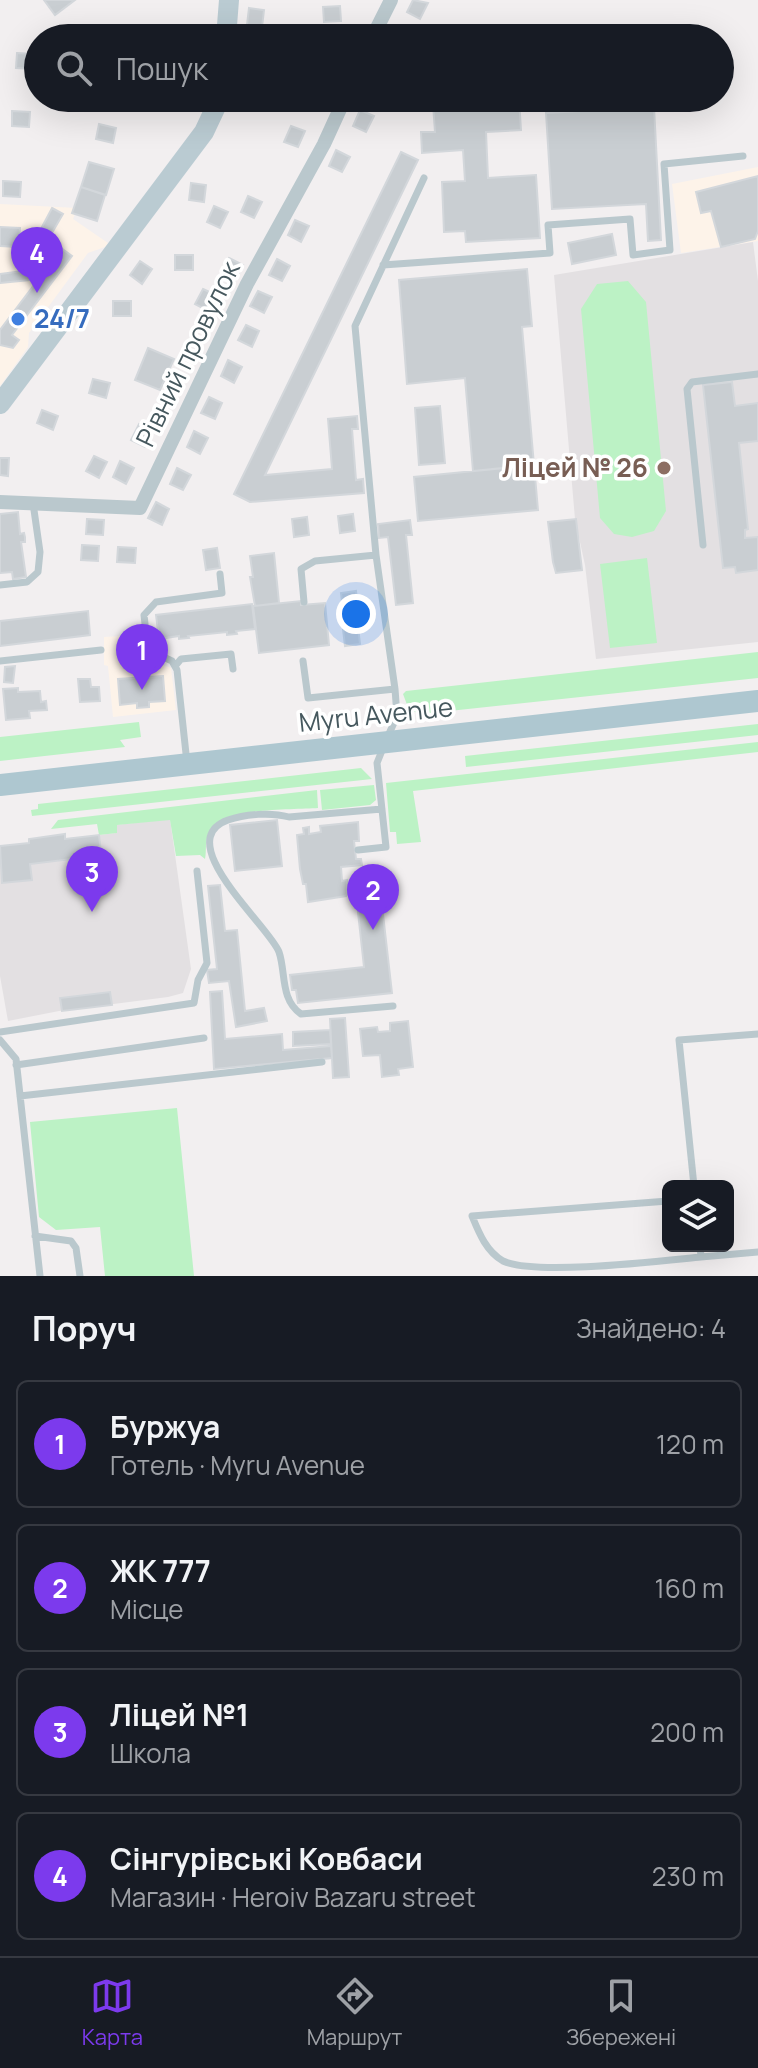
<!DOCTYPE html>
<html lang="uk">
<head>
<meta charset="utf-8">
<style>
  body { margin:0; font-family:Manrope,sans-serif; background:#20242c; color:#f1f3f6 }
  .controls { position:absolute; right:24px; bottom:24px; display:grid; overflow:hidden; border-radius:12px; box-shadow:0 8px 32px #0002 }
  .controls button { width:72px; height:72px; display:grid; place-items:center; padding:0; border:0; border-bottom:2px solid #363941; background:#171b24; color:#f1f3f6; font:40px sans-serif }
  .you { position:absolute; left:356px; top:614px; width:28px; height:28px; margin:-20px; border:6px solid #fff; border-radius:50%; background:#1a73e8; box-shadow:0 0 0 12px #1a73e833 }
  .badge { display:grid; place-items:center; width:52px; height:52px; border-radius:50%; background:#7c3aed; color:#fff; font-size:26px; font-weight:700 }
  .pin { position:absolute; translate:-50% -66px; filter:drop-shadow(0 2px 4px #0008) }
  .pin::after { content:''; position:absolute; top:42px; width:28px; height:24px; background:inherit; clip-path:polygon(0 0,100% 0,50% 100%) }
  .list { margin:0; padding:0; list-style:none }
  h2 { display:flex; justify-content:space-between; align-items:center; height:104px; margin:0; padding:0 32px; font-size:34px }
  h2 small { font-size:26px; font-weight:400; color:#9ea1a6 }
  .list li { display:grid; grid-template-columns:52px 1fr auto; gap:24px; align-items:center; box-sizing:border-box; height:128px; margin:0 16px 16px; padding:0 16px; border:2px solid #363941; border-radius:12px }
  .list b { display:block; font-size:30px; white-space:nowrap }
  .list p { margin:0; font-size:26px; white-space:nowrap; color:#9ea1a6 }
  .list em { font-size:26px; font-style:normal; color:#9ea1a6 }
  .icon { flex:none; width:44px; height:44px; fill:none; stroke:currentColor; stroke-width:2; stroke-linecap:round; stroke-linejoin:round }
  .map { position:relative; flex:none; width:758px; height:1276px; overflow:hidden }
  .search { position:absolute; background:#171b24; box-shadow:0 8px 32px #0002; left:24px; right:24px; top:24px; height:88px; display:flex; align-items:center; gap:20px; box-sizing:border-box; padding:0 28px; border-radius:44px; color:#9ea1a6; font-size:30px }
  .sheet { height:680px; background:#171b24 }
  nav { display:flex; justify-content:space-around; align-items:center; box-sizing:border-box; height:112px; border-top:2px solid #363941; background:#171b24; font-size:22px; color:#9ea1a6 }
  nav a { display:grid; justify-items:center; gap:4px }
  nav .on { color:#7c3aed }
  .map>svg:first-child { display:block }
</style>
</head>
<body>
<div class="map">
<svg width="758" height="1276" viewBox="0 0 758 1276">
  <rect width="100%" height="100%" fill="#f2eff0"/>
  <!-- commercial -->
  <path fill="#fdf3e9" d="M758 167V241L681 253 672 184Z
    M0 204 77 208 73 219 108 243 105 247 88 253 29 333 28 347 0 386Z
    M138 635 142 658 171 668 176 710 113 717 108 666 104 665V637Z"/>
  <!-- education -->
  <path fill="#e3e0e2" d="M753 242 758 281V642L596 659 585 565 575 519 554 275Z
    M170 819 191 969 183 993 168 997 59 1011 8 1021 0 976V846L29 843V839L65 834 66 839 116 833V825Z"/>
  <!-- green -->
  <path fill="#bcf2c5" d="M628 281 646 302 666 511 654 531 632 537 614 534 600 518 581 309 597 284Z
    M647 558 657 643 610 648 600 564Z
    M758 652V678L421 714 409 710 403 694 406 691Z
    M139 722 141 737 120 740 125 747 0 761V737Z
    M758 724V735L466 767 465 756Z
    M758 742V752L413 791 421 842 397 844 396 832H390L386 783Z
    M361 768 372 779 32 816 31 810 38 809V804Z
    M374 785 376 800 370 805 322 810 320 790Z
    M317 790 318 808C293 810 224 807 210 830 204 840 207 851 205 859L200 855 176 856 170 820 117 825V833L99 835 97 824 51 829 58 820Z
    M177 1108 194 1276H105L100 1227 56 1230 39 1217 30 1122Z"/>
  <!-- building -->
  <path fill="#c9ced2" stroke="#d3d7db" stroke-width="2" d="M44 0H75L55 15Z
    M413 0 428 3 420 19 407 12Z
    M340 6 341 21 324 22 323 7Z
    M249 8 264 10 262 27 247 25Z
    M17 53 34 54V69L16 68Z
    M306 98H322L318 110 304 104Z
    M519 99 521 130 486 132 488 178 536 175 540 238 466 242 465 231 444 232 442 182 465 181 463 150 422 153 421 132H435L433 104Z
    M654 107 661 240 648 241 646 204 552 209 546 113Z
    M360 110 374 116 366 132 353 126Z
    M12 111 30 112 29 127 12 126Z
    M99 124 116 128 113 143 96 139Z
    M291 126 305 131 298 147 284 142Z
    M336 150 350 157 342 172 329 166Z
    M401 152 418 160 265 475 332 469 328 419 357 416 358 429H352L356 480 363 479 364 493 250 502 234 494Z
    M89 162 114 169 106 195 81 187Z
    M758 176V231L755 239 721 247 711 211 701 213 696 192Z
    M3 181 21 182 20 197 3 196Z
    M191 183 206 185 204 202 189 200Z
    M81 187 105 195 97 221 72 213Z
    M248 196 262 202 254 218 241 212Z
    M214 206 228 212 220 228 207 222Z
    M52 208 63 214 45 245 35 240Z
    M295 220 309 226 301 242 288 235Z
    M0 227 20 228 19 241 27 242 26 253H18V247L0 246Z
    M612 234 616 255 572 264 568 243Z
    M57 245 72 256 12 335 19 340 13 348 0 345V330L46 269 41 266Z
    M175 255H193V270H175Z
    M229 258 243 265 235 281 222 274Z
    M277 259 290 266 282 281 269 275Z
    M140 261 152 269 142 284 130 275Z
    M38 269 30 280 0 283V274Z
    M527 269 532 326 522 327 534 465 473 471 465 378 407 384 399 280Z
    M203 289 216 295 208 311 195 304Z
    M258 291 272 297 264 313 250 306Z
    M113 301H131V316H113Z
    M246 325 259 331 252 347 238 340Z
    M148 348 174 359 160 390 135 380Z
    M228 360 242 367 234 383 221 376Z
    M93 379 110 383 106 398 89 393Z
    M732 382 735 406 758 403V441L739 443 748 529 745 530V538L758 537V570L736 573 735 567 723 568 703 385Z
    M209 397 222 403 215 419 201 413Z
    M440 406 445 463 419 465 415 408Z
    M42 410 58 416 53 430 37 423Z
    M139 424 152 431 145 447 131 440Z
    M194 431 208 438 200 454 187 447Z
    M94 456 107 462 99 478 86 471Z
    M0 458H9L8 476 0 475Z
    M120 461 134 468 126 484 113 477Z
    M534 465 538 510 418 521 414 477Z
    M177 468 191 475 183 490 170 484Z
    M156 502 169 509 162 525 148 518Z
    M18 512 20 534 24 533 25 537V542H21L26 577 13 579 12 572 0 573V514Z
    M353 514 355 531 340 533 338 516Z
    M307 517 309 535 294 537 292 519Z
    M87 519 104 520 103 535 86 534Z
    M576 519 582 570 556 573 553 562 548 522Z
    M410 520 412 535H406L413 603 396 605 388 537 379 538 378 524Z
    M82 545 99 546 98 561 81 560Z
    M118 547 136 548 135 563 117 562Z
    M217 548 220 568 206 570 203 550Z
    M274 553 279 603 255 606 250 577H253L250 556Z
    M356 591 358 608 343 610 341 593Z
    M301 601V605L325 603 329 645 259 653 253 606Z
    M252 604 255 629 236 631 237 634 227 635V632L188 636 189 638 179 639V636L159 639 156 615Z
    M88 611 90 635 0 646V621Z
    M358 627 360 644 345 646 343 629Z
    M15 666 13 683 4 682 5 667Z
    M163 676 165 701 149 702V707L137 708V703L120 705 118 679Z
    M78 679H90L91 687H99L100 701 80 702Z
    M18 688V692L40 691 41 702 46 701 47 710 29 711 30 718 6 720 3 689Z
    M277 820 282 866 235 871 230 825Z
    M358 822 359 841H354L356 859H361L362 865 341 867 342 881 347 880V893L346 896 308 902 306 884H303L300 869 297 835 304 834 303 828 309 827V834L321 832 320 826Z
    M65 834V839L99 835 103 871 72 875 71 859 30 864 32 880 2 883 0 846 29 843V839Z
    M220 885 225 931 237 930 245 1011 264 1008 267 1021 236 1027 229 981 209 983 207 970 217 969 208 886Z
    M380 888 392 993 298 1003 296 990H292L290 975 364 967 356 894Z
    M222 991 225 1039 282 1034 283 1050 331 1046 332 1058 214 1069 210 992Z
    M110 992 112 1005 62 1011 60 998Z
    M345 1018 349 1077 333 1078 330 1019Z
    M408 1021 413 1067 398 1069 399 1075 382 1077 380 1055 363 1056 360 1029 377 1027 378 1032 390 1031V1023Z
    M330 1030 331 1044 293 1046V1032Z"/>
  <g fill="none" stroke-linecap="round" stroke-linejoin="round">
    <!-- lane -->
    <path stroke="#bac8cd" stroke-width="7" d="M383 265 550 253 548 225 630 219 633 255 670 250 664 164 743 156
      M703 545 687 389 692 382 758 374
      M376 555 355 326 424 178
      M0 585 27 582 38 572 40 552 33 503
      M304 602 301 569 315 561 376 555 395 689 397 716 388 736
      M0 661 101 650
      M303 661 308 698 395 689
      M176 665 181 659 231 654 233 669
      M187 763 177 670 172 661 148 650 144 615 156 602 222 593 220 574
      M382 809 289 817C271 812 245 814 228 820 169 841 270 927 279 952 286 972 280 1000 301 1014L393 1006
      M358 850 386 847 377 763 383 748
      M0 1032 194 1003 198 980 207 963 197 871
      M0 1040 16 1059 40 1276
      M16 1065 204 1038
      M20 1096 322 1062
      M694 1186 679 1040 758 1034
      M668 1201 472 1216C479 1233 486 1251 503 1261 534 1276 660 1261 701 1257
      M35 1236 71 1241 76 1248 80 1276
      M700 1246 701 1257 758 1252"/>
    <!-- street -->
    <path stroke="#bac8cd" stroke-width="14" d="M372 38 391 0
      M0 502 140 508 247 284 324 144 345 98"/>
    <!-- secondary -->
    <path stroke="#bacbd2" stroke-width="20" d="M226 38 229 0
      M0 404 204 132 220 98"/>
    <!-- primary -->
    <path stroke="#aec7d0" stroke-width="22" d="M0 785 758 701"/>
  </g>
  <!-- markers -->
  <circle fill="#3f7fe0" stroke="#fff" stroke-width="3" cx="18" cy="319" r="8"/>
  <circle fill="#8d6e63" stroke="#fff" stroke-width="3" cx="664" cy="468" r="8"/>
  <g text-anchor="middle" stroke-width="7" stroke-linejoin="round" paint-order="stroke">
    <!-- shop labels -->
    <g font-size="26" font-weight="bold" fill="#366cbe" stroke="#fff" text-anchor="start">
      <text x="34" y="328">24/7</text>
    </g>
    <!-- street labels -->
    <g font-size="26" fill="#46585e" stroke="#fff">
      <text transform="translate(188 354) rotate(-64)" y="9">Рівний провулок</text>
      <text transform="translate(376 715) rotate(-6)" y="9">Myru Avenue</text>
    </g>
    <!-- education labels -->
    <g font-size="26" font-weight="bold" fill="#785e54" stroke="#fff" text-anchor="end">
      <text x="648" y="477">Ліцей № 26</text>
    </g>
  </g>
</svg>
<div class="controls">
<button><svg class="icon" aria-label="layers" viewBox="0 0 24 24"><path d="M12 4l9 5-9 5-9-5zM3 14l9 5 9-5"/></svg></button>
</div>
<div class="you"></div>
<div class="pin badge" style="left:142px;top:690px">1</div>
<div class="pin badge" style="left:373px;top:930px">2</div>
<div class="pin badge" style="left:92px;top:912px">3</div>
<div class="pin badge" style="left:37px;top:293px">4</div>
<div class="search"><svg class="icon" aria-label="search" viewBox="0 0 24 24"><circle cx="10" cy="10" r="6"/><path d="M15 15l6 6"/></svg>Пошук</div>
</div>
<section class="sheet">
<h2>Поруч<small>Знайдено: 4</small></h2>
<ul class="list">
<li><span class="badge">1</span><div><b>Буржуа</b><p>Готель · Myru Avenue</p></div><em>120 m</em></li>
<li><span class="badge">2</span><div><b>ЖК 777</b><p>Місце</p></div><em>160 m</em></li>
<li><span class="badge">3</span><div><b>Ліцей №1</b><p>Школа</p></div><em>200 m</em></li>
<li><span class="badge">4</span><div><b>Сінгурівські Ковбаси</b><p>Магазин · Heroiv Bazaru street</p></div><em>230 m</em></li>
</ul>
</section>
<nav>
<a class="on"><svg class="icon" aria-label="map" viewBox="0 0 24 24"><path d="M3 6l6-2 6 2 6-2v14l-6 2-6-2-6 2zM9 4v14M15 6v14"/></svg>Карта</a>
<a><svg class="icon" aria-label="directions" viewBox="0 0 24 24"><path d="M12 3l9 9-9 9-9-9zM9 14v-3h6M13 9l2 2-2 2"/></svg>Маршрут</a>
<a><svg class="icon" aria-label="saved" viewBox="0 0 24 24"><path d="M7 4h10v16l-5-4-5 4z"/></svg>Збережені</a>
</nav>
</body>
</html>
